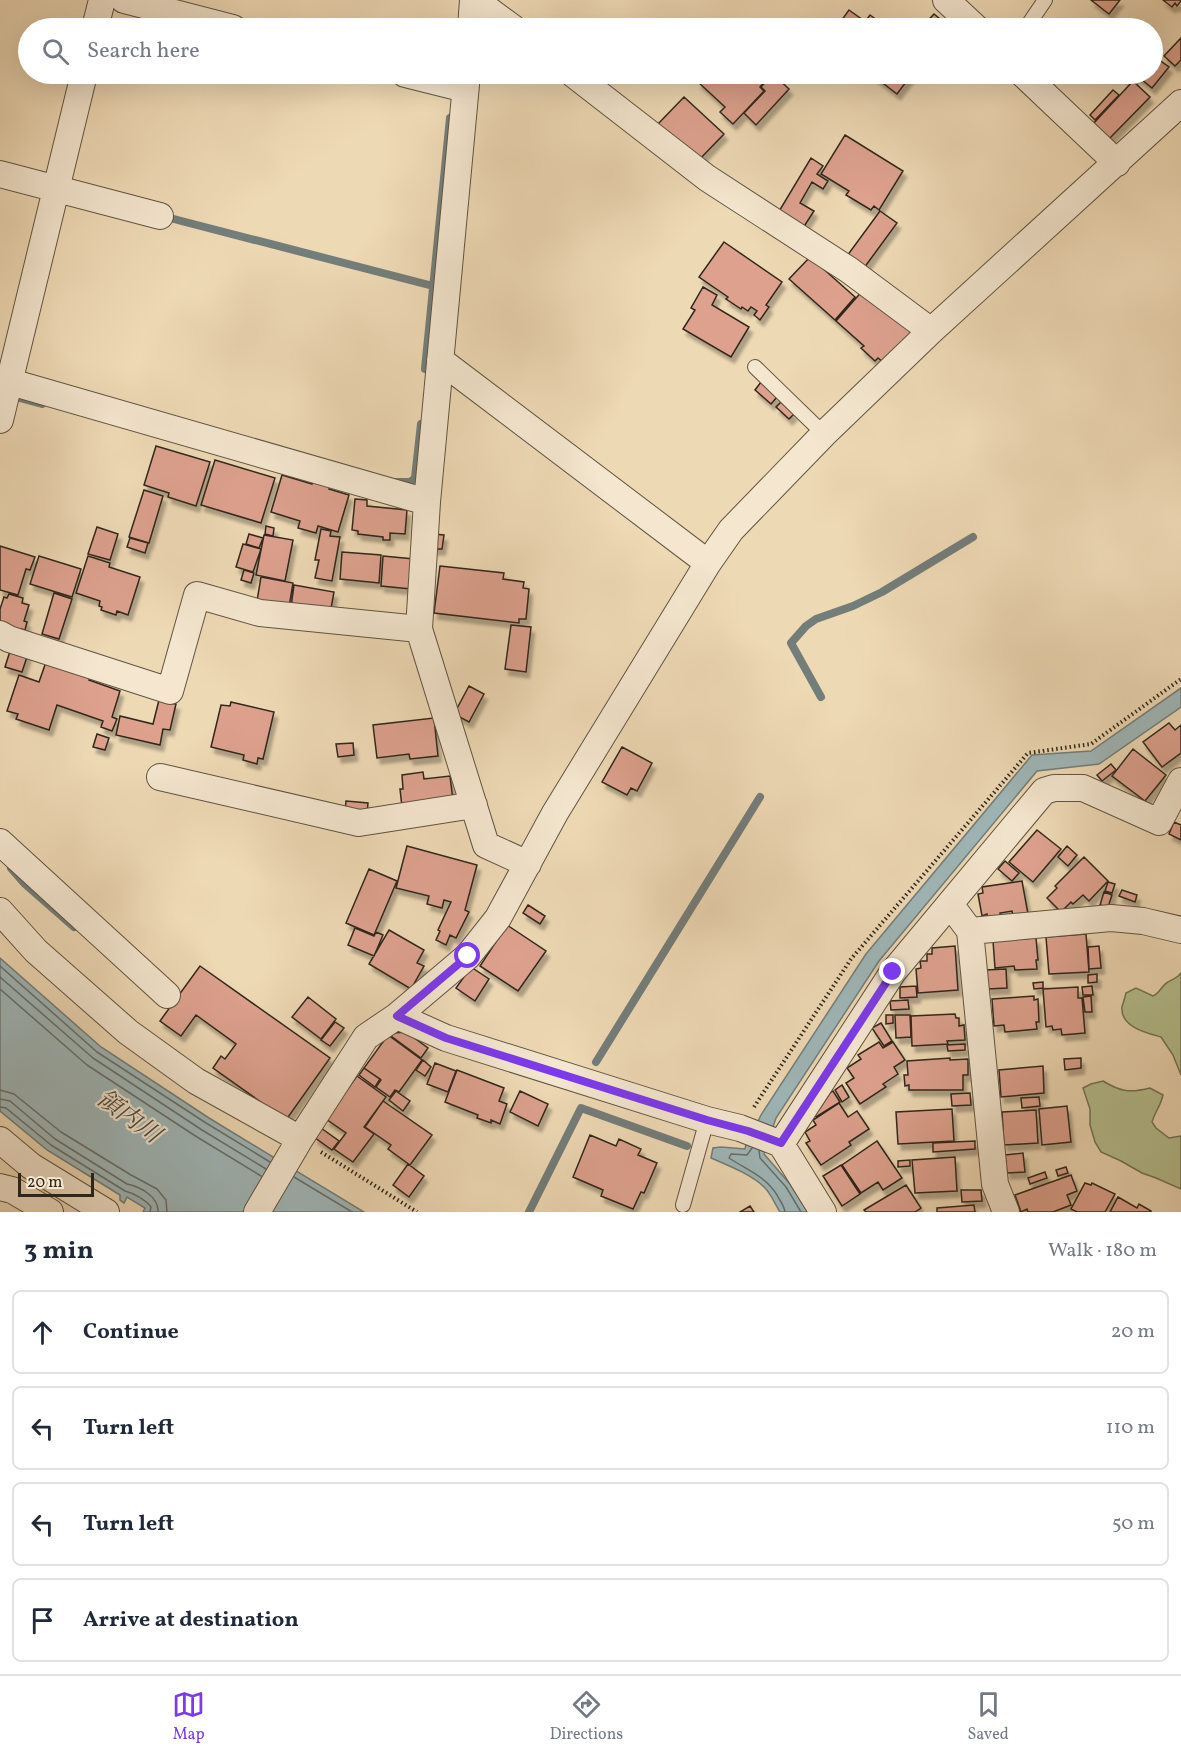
<!DOCTYPE html>
<html lang="en">
<head>
<meta charset="utf-8">
<style>
  body { margin:0; font-family:Vollkorn,"Noto Serif JP",serif; background:#f2f2f3; color:#1f2937 }
  .scale { position:absolute; left:18px; bottom:15px; width:76px; box-sizing:border-box; padding-left:6px; border:3px solid #30271b; border-top:0; font-size:16px; line-height:21px; white-space:nowrap; color:#30271b; -webkit-text-stroke:4px #f4e6cf; paint-order:stroke }
  .stop { position:absolute; width:18px; height:18px; margin:-14px; border:4px solid #7c3aed; border-radius:50%; background:#fff }
  .stop.end { background:#7c3aed; border-color:#fff; box-shadow:0 2px 6px #0008 }
  .list { margin:0; padding:0; list-style:none }
  h2 { display:flex; justify-content:space-between; align-items:center; height:78px; margin:0; padding:0 24px; font-size:26px }
  h2 small { font-size:20px; font-weight:400; color:#747a83 }
  .list li { display:grid; grid-template-columns:39px 1fr auto; gap:18px; align-items:center; box-sizing:border-box; height:84px; margin:0 12px 12px; padding:0 12px; border:2px solid #e0e1e3; border-radius:9px }
  .list b { display:block; font-size:22px; white-space:nowrap }
  .list em { font-size:20px; font-style:normal; color:#747a83 }
  .icon { flex:none; width:33px; height:33px; fill:none; stroke:currentColor; stroke-width:2; stroke-linecap:round; stroke-linejoin:round }
  .map { position:relative; flex:none; width:1181px; height:1212px; overflow:hidden }
  .search { position:absolute; background:#fff; box-shadow:0 6px 24px #0002; left:18px; right:18px; top:18px; height:66px; display:flex; align-items:center; gap:15px; box-sizing:border-box; padding:0 21px; border-radius:33px; color:#747a83; font-size:22px }
  .sheet { height:462px; background:#fff }
  nav { display:flex; justify-content:space-around; align-items:center; box-sizing:border-box; height:84px; border-top:2px solid #e0e1e3; background:#fff; font-size:16px; color:#747a83 }
  nav a { display:grid; justify-items:center; gap:3px }
  nav .on { color:#7c3aed }
  .map>svg:first-child { display:block }
</style>
</head>
<body>
<div class="map">
<svg width="1181" height="1212" viewBox="0 0 1181 1212">
  <defs>
    <filter id="shadow"><feDropShadow dx="3.5" dy="6" stdDeviation="1.5" flood-color="#0004"/></filter>
  </defs>
  <rect width="100%" height="100%" fill="#eed9b5"/>
  <filter id="stains"><feTurbulence type="fractalNoise" baseFrequency=".00333" numOctaves="4"/><feColorMatrix values="0 0 0 0 .2 0 0 0 0 .09 0 0 0 0 .02 0 0 0 .5 -.17"/></filter>
  <radialGradient id="worn" r=".72"><stop offset=".6" stop-color="#630" stop-opacity="0"/><stop offset="1" stop-color="#630" stop-opacity=".3"/></radialGradient>
  <!-- green -->
  <path fill="#b6c08f" stroke="#737455" stroke-width="1.5" d="M1181 973V1075L1173 1055 1161 1037C1147 1033 1120 1027 1122 1007 1123 1003 1125 998 1126 993L1136 988 1153 996C1160 993 1162 985 1168 982 1174 978 1177 979 1181 973Z
    M1103 1081C1121 1092 1130 1093 1150 1088L1163 1095C1161 1105 1155 1112 1152 1122L1156 1128 1169 1138 1181 1136V1189L1156 1178 1142 1173 1121 1161 1101 1152 1095 1142 1090 1125V1109L1083 1088 1091 1084Z"/>
  <!-- water -->
  <path fill="#9fb7b9" stroke="#737d7a" stroke-width="1.5" d="M1181 688V707L1099 764 1037 771 879 961 776 1118 764 1154 790 1184 808 1212H780C775 1204 771 1194 765 1188 753 1175 727 1165 711 1158L713 1148 721 1147 745 1149 746 1144H747L761 1115 866 954 1032 755 1091 751Z
    M0 958 101 1047 209 1118 364 1212H143L145 1208 127 1197 124 1203 120 1200V1195L47 1150 0 1111Z"/>
  <g fill="none" stroke-linecap="round" stroke-linejoin="round">
    <!-- shore -->
    <path stroke="#686f6a" stroke-width="1.5" d="M0 966 97 1052 206 1123 270 1162
      M0 977 93 1058 202 1130 266 1169
      M0 989 87 1065 197 1137 261 1176
      M0 1090 14 1094 61 1132 131 1175 157 1189 166 1200 167 1212
      M0 1099 10 1101 55 1139 127 1184C141 1187 159 1197 158 1212
      M0 1107 6 1108 51 1145 125 1191C133 1193 146 1200 151 1207L150 1212
      M752 1148 747 1155 731 1154 729 1158C747 1170 765 1176 777 1195 780 1201 784 1205 785 1212
      M759 1151 760 1158 786 1187 801 1212
      M294 1177 352 1212"/>
    <!-- stream -->
    <path stroke="#737d7a" stroke-width="8" d="M235 20 267 28
      M166 217 433 286
      M425 369 450 118
      M16 397 42 404
      M397 482H410L415 478 421 424
      M821 697 791 643 806 626 816 619 853 606 882 592 973 537
      M11 868 25 884 74 927
      M596 1062 760 797
      M529 1212 581 1108 687 1146"/>
  </g>
  <!-- building -->
  <path fill="#dda18e" stroke="#30271b" stroke-width="1.5" filter="url(#shadow)" d="M1091 0H1120L1109 14Z
    M1163 0H1181V1L1177 6 1175 3 1172 7Z
    M849 10 860 18 852 28H836Z
    M934 14 951 28H921Z
    M870 15 888 28H860Z
    M1181 38V60L1175 66 1164 56Z
    M1152 55 1169 67 1152 88 1136 75 1130 82 1118 74H1152Z
    M703 74 751 75 765 74 769 77 760 87 764 91 733 124 720 112 725 107 698 82 700 79 699 78Z
    M773 74 789 89 756 125 744 113 765 91 761 87Z
    M871 74H912L897 94Z
    M1133 81 1150 97 1109 139 1093 124Z
    M1113 90 1119 95 1095 120 1090 115Z
    M684 97 724 134 698 161 658 124Z
    M845 135 903 171 879 210 874 206 871 210 846 195 849 191 821 174Z
    M811 158 823 166 817 174 828 181 823 189 812 182 800 203 814 211 803 228 778 213Z
    M880 211 897 223 864 268 847 256Z
    M724 242 782 282 766 305 769 307 760 320 754 315 757 311 751 307 748 311 742 307 741 309 726 299 728 297 699 277Z
    M810 257 855 297 835 320 789 279Z
    M703 287 717 295 712 305 749 327 731 357 683 329 695 310 691 308Z
    M864 289 913 333 885 364 878 358 875 361 861 348 864 346 836 321Z
    M761 382 777 397 771 404 755 390Z
    M781 402 794 414 789 419 776 407Z
    M156 446 210 462 196 506 168 497 169 493 144 485Z
    M215 460 275 478 261 523 201 505Z
    M282 475 312 484 313 480 331 485 329 489 349 495 338 532 318 526 316 533 298 528 300 521 271 512Z
    M144 490 163 496 149 543 129 537Z
    M355 499 367 500V506L407 510 405 534 390 533V540H383V537L358 534V531L352 530Z
    M266 526 274 528 273 536 265 534Z
    M97 527 118 534 110 560 88 554Z
    M321 529 331 531 330 536 340 537 332 581 315 578 319 560H315Z
    M249 534 263 538 259 548 246 544Z
    M433 534 444 535 442 549H431Z
    M264 535 293 540 285 581 256 575Z
    M130 538 148 543 145 553 127 547Z
    M243 544 261 549 253 572 236 567Z
    M0 546 35 557 30 570 26 569 18 595 0 590Z
    M342 552 381 555 379 583 340 579Z
    M39 556 81 569 72 597 30 584Z
    M88 556 110 563 109 567 140 577 128 615 117 611 116 615 101 610 102 607 99 606 100 601 76 593Z
    M383 556 414 559 411 589 381 586Z
    M440 566 504 573 503 579 524 582 523 588 529 589 526 619H519V623L434 613Z
    M244 570 254 573 251 583 241 580Z
    M261 577 293 583 289 607 257 601Z
    M294 585 334 592 330 614 291 607Z
    M54 593 72 599 59 639 42 634Z
    M9 594 23 598 22 603 29 605 24 621 27 622 25 630 21 629 20 632 0 626V609L4 597 7 598Z
    M511 625 531 627 526 672 505 669Z
    M11 648 28 654 22 672 5 667Z
    M46 662 90 677 89 680 120 691 112 717 117 719 112 731 101 727 103 721 57 705 49 730 16 719 18 714 7 711 19 675 39 682Z
    M469 686 484 694 469 722 454 714Z
    M159 700 176 704 170 730 163 729 160 745 116 735 120 716 153 724Z
    M231 702 274 712 263 759 258 758 257 764 243 760 244 755 211 747 221 705 230 706Z
    M434 718 438 756 410 759 409 754 377 758 373 725Z
    M1169 723 1175 730 1181 725V753L1162 767 1143 742Z
    M97 734 109 738 105 750 93 747Z
    M353 743 354 755 338 757 336 744Z
    M622 747 652 763 637 791 631 788 627 795 602 782Z
    M1133 749 1166 775 1145 801 1112 776Z
    M1111 764 1116 770 1102 781 1097 775Z
    M423 772 424 779 450 776 453 801 402 807 400 789H403L402 775Z
    M346 801 368 803 367 814 345 812Z
    M1174 822 1181 825V840L1169 834Z
    M1037 830 1061 849 1033 882 1009 862Z
    M407 846 477 865 465 910 469 912 456 938 450 935 446 945 436 940 440 931 438 930 451 902 444 900 442 908 427 904 429 896 396 888Z
    M1067 846 1077 855 1068 866 1058 857Z
    M1084 857 1108 881 1089 901 1083 895 1073 904 1071 902 1061 912 1047 898 1057 888 1055 886Z
    M1005 861 1019 873 1012 881 998 869Z
    M369 869 397 881 374 935 346 923Z
    M1022 881 1028 914 1013 916 1012 911 1000 913 1001 918 988 921 987 914 982 916 978 894 983 893 982 887Z
    M1108 882 1115 884 1112 893 1105 891Z
    M1122 890 1137 895 1135 902 1119 896Z
    M1104 892 1112 895 1108 907 1100 905Z
    M528 905 545 916 540 924 523 913Z
    M507 925 546 951 518 991 480 966Z
    M355 928 374 936 376 932 383 935 374 956 348 945Z
    M389 930 424 950 417 963 424 966 411 989 369 964Z
    M1086 934 1089 972 1049 974 1046 937Z
    M1036 938 1038 960H1036L1037 969 1015 970 1014 966 995 968 993 941Z
    M955 946 958 990 918 993 916 969 921 968 920 961H927V954H932V948Z
    M1099 946 1101 968 1089 969 1088 947Z
    M200 966 330 1058 286 1120 213 1068 221 1056 225 1059 236 1044 196 1015 181 1036 160 1021Z
    M471 967 489 979 475 1001 456 988Z
    M1006 969 1007 988 987 989 986 970Z
    M1097 974V982L1088 983V975Z
    M1043 982V988L1034 989 1033 983Z
    M916 986 917 997 900 998V987Z
    M1092 986 1093 995H1083L1082 987Z
    M1078 987V998H1082L1085 1033 1062 1035 1061 1029 1053 1030 1052 1026 1046 1027 1043 989Z
    M1034 996V1000L1038 999 1039 1022H1036L1037 1029 1005 1032 1004 1025 994 1026 992 999Z
    M1091 996 1092 1012H1085L1083 997Z
    M308 997 336 1019 321 1039 292 1017Z
    M908 1000 909 1009 891 1010 890 1001Z
    M955 1014 956 1018H959V1026L964 1025 965 1040 947 1041 948 1044 912 1046 911 1016Z
    M886 1015H893V1023L886 1024Z
    M895 1015H910L911 1037 896 1038Z
    M335 1022 344 1028 330 1046 321 1040Z
    M881 1023 892 1041 884 1046 872 1028Z
    M406 1032 428 1048 421 1058 391 1036 393 1033Z
    M388 1035 422 1060 399 1092 395 1090 390 1097 376 1087 381 1080 364 1068Z
    M879 1042 883 1048 893 1042 905 1060 894 1067 898 1074 883 1084 886 1087 860 1104 846 1083 854 1078 847 1068 861 1059 858 1055Z
    M965 1044V1050L948 1051 947 1045Z
    M950 1058V1060L968 1059V1075H963V1090H909V1085L905 1086 904 1075H908L907 1061Z
    M1081 1058V1068L1065 1070 1064 1059Z
    M423 1060 431 1067 425 1076 416 1070Z
    M435 1063 456 1071 448 1092 427 1084Z
    M1043 1066 1044 1093 1001 1097 999 1070Z
    M364 1068 380 1079 375 1087 359 1075Z
    M457 1070 504 1088 499 1101 507 1104 500 1124 491 1120V1123L477 1118 478 1115 445 1102Z
    M357 1076 386 1097 364 1127 374 1134 353 1162 334 1149 346 1133 326 1119Z
    M842 1085 849 1097 842 1102 835 1090Z
    M396 1091 410 1101 403 1111 389 1100Z
    M520 1091 548 1104 538 1126 510 1112Z
    M833 1091 840 1102 816 1117 815 1115 830 1093Z
    M970 1093 971 1105 952 1106 951 1094Z
    M1039 1097 1040 1106 1022 1108 1021 1098Z
    M383 1101 432 1135 410 1165 388 1149 391 1145 365 1127Z
    M839 1103 848 1117 857 1111 869 1129 849 1142 851 1145 821 1165 806 1143 810 1141 805 1132 816 1125 813 1120Z
    M1067 1106 1071 1142 1042 1145 1039 1109Z
    M952 1109 954 1141 898 1144 896 1112Z
    M1036 1110 1038 1143 1004 1145 1002 1112Z
    M321 1128 339 1141 332 1150 314 1137Z
    M590 1135 616 1146 619 1139 641 1149 638 1155 657 1163 644 1193 641 1192 633 1209 601 1196 603 1190 573 1177Z
    M877 1141 902 1178 883 1190 878 1182 861 1193 842 1165Z
    M975 1141V1149L933 1152V1143Z
    M1023 1153 1025 1172 1007 1173 1005 1155Z
    M955 1157 957 1191 915 1193 912 1160Z
    M910 1160V1166L898 1167V1161Z
    M408 1164 424 1176 409 1197 393 1185Z
    M841 1165 860 1194 842 1206 823 1176Z
    M1066 1167 1068 1173 1058 1176 1056 1170Z
    M1045 1172 1047 1178 1030 1184 1028 1178Z
    M1071 1175 1077 1191 1067 1195 1071 1205 1053 1212H1028L1027 1209 1021 1212 1015 1195Z
    M1085 1183 1091 1185 1092 1183 1115 1194 1105 1212H1077L1071 1209Z
    M906 1185 921 1208 915 1212H866L864 1210Z
    M961 1190H981L982 1201 962 1202Z
    M1118 1197 1137 1208 1139 1204 1151 1211V1212H1110Z
    M974 1205 975 1212H937V1208Z
    M750 1206 754 1212H740Z"/>
  <g fill="none" stroke-linecap="round" stroke-linejoin="round">
    <!-- lane casing -->
    <g stroke="#605442" stroke-width="16">
      <path id="lane" d="M1026 28 1045 0
        M755 367 824 434
        M683 1205 707 1120"/>
    </g>
    <!-- street casing -->
    <g stroke="#605442" stroke-width="28">
      <path id="street" d="M124 0 233 28
        M475 0 513 28
        M946 0 976 28
        M95 28 102 0
        M471 28 473 0
        M405 74 465 89
        M467 74 427 502 419 629 486 845 528 864
        M573 74 707 178 849 270 931 331
        M1023 74 1117 163
        M0 174 160 216
        M440 360 708 563
        M0 379 427 502
        M0 420 84 74
        M0 634 9 639 170 691 197 595 260 613 419 629
        M160 777 359 823 474 805
        M0 842 167 995
        M950 904 970 931 995 1184 1006 1212
        M0 911 36 951 128 1032 196 1081 300 1139
        M970 931 1111 918 1143 921 1181 930
        M397 1016 446 1038 707 1120 740 1128 781 1144 823 1212
        M0 1140 31 1166 106 1212
        M781 1144 893 972 1044 791 1054 788H1083L1159 822 1181 781
        M0 1187 12 1190 50 1212
        M257 1212 300 1139 366 1037 397 1016 468 956 498 918 555 813 708 563 731 530 824 434 931 331 1181 103"/>
    </g>
    <!-- path -->
    <path stroke="#30271b" stroke-width="4" stroke-dasharray="1.5 3" stroke-linecap="butt" d="M754 1107 851 959 1028 753 1091 744 1181 679
      M321 1152 417 1212"/>
    <!-- lane -->
    <use href="#lane" stroke="#f4e6cf" stroke-width="14"/>
    <!-- street -->
    <use href="#street" stroke="#f4e6cf" stroke-width="26"/>
  </g>
  <g fill="none" stroke-linecap="round" stroke-linejoin="round">
    <!-- route -->
    <path stroke="#7c3aed" stroke-width="8" d="M468 956 397 1016 446 1038 707 1120 748 1131 781 1143 893 972"/>
  </g>
  <g text-anchor="middle" stroke-width="4.5" stroke-linejoin="round" paint-order="stroke">
    <!-- water labels -->
    <g font-size="24" font-style="italic" fill="#4c4b42" stroke="#f4e6cf">
      <text transform="translate(129 1116) rotate(36)" y="8">領内川</text>
    </g>
  </g>
  <rect width="100%" height="100%" filter="url(#stains)"/>
  <rect width="100%" height="100%" fill="url(#worn)"/>
</svg>
<div class="scale">20 m</div>
<div class="stop" style="left:468px;top:956px"></div>
<div class="stop end" style="left:893px;top:972px"></div>
<div class="search"><svg class="icon" aria-label="search" viewBox="0 0 24 24"><circle cx="10" cy="10" r="6"/><path d="M15 15l6 6"/></svg>Search here</div>
</div>
<section class="sheet">
<h2>3 min<small>Walk · 180 m</small></h2>
<ul class="list">
<li><svg class="icon" aria-label="ahead" viewBox="0 0 24 24"><path d="M12 20V5M6 11l6-6 6 6"/></svg><div><b>Continue</b></div><em>20 m</em></li>
<li><svg class="icon" aria-label="left" viewBox="0 0 24 24"><path d="M17 20v-9H6M10 6l-5 5 5 5"/></svg><div><b>Turn left</b></div><em>110 m</em></li>
<li><svg class="icon" aria-label="left" viewBox="0 0 24 24"><path d="M17 20v-9H6M10 6l-5 5 5 5"/></svg><div><b>Turn left</b></div><em>50 m</em></li>
<li><svg class="icon" aria-label="arrive" viewBox="0 0 24 24"><path d="M6 21V4h12l-3 4 3 4H6"/></svg><div><b>Arrive at destination</b></div></li>
</ul>
</section>
<nav>
<a class="on"><svg class="icon" aria-label="map" viewBox="0 0 24 24"><path d="M3 6l6-2 6 2 6-2v14l-6 2-6-2-6 2zM9 4v14M15 6v14"/></svg>Map</a>
<a><svg class="icon" aria-label="directions" viewBox="0 0 24 24"><path d="M12 3l9 9-9 9-9-9zM9 14v-3h6M13 9l2 2-2 2"/></svg>Directions</a>
<a><svg class="icon" aria-label="saved" viewBox="0 0 24 24"><path d="M7 4h10v16l-5-4-5 4z"/></svg>Saved</a>
</nav>
</body>
</html>
